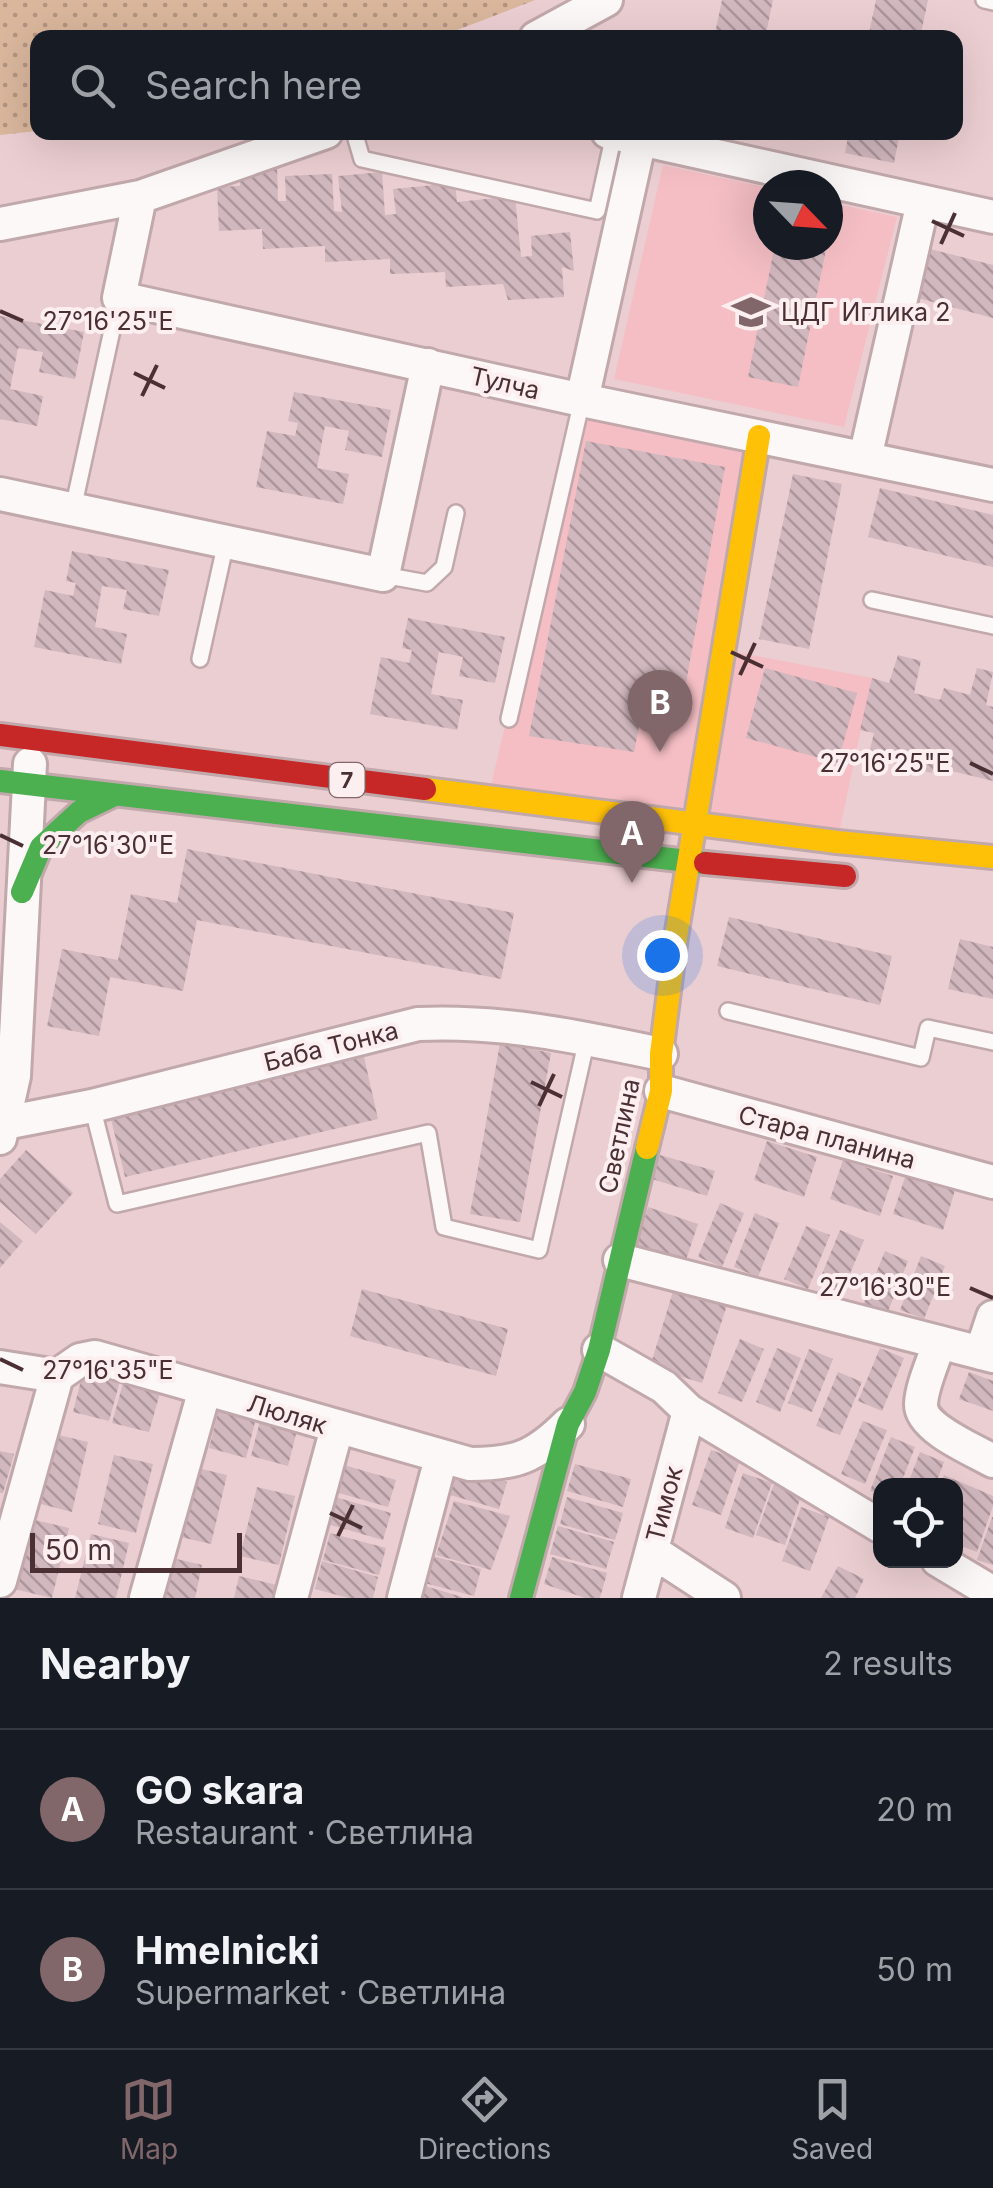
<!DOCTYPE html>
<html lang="en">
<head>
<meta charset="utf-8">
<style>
  body { margin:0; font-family:Inter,sans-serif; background:#20242c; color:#f1f3f6 }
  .controls { position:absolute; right:30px; bottom:30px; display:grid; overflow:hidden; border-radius:20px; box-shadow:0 10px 40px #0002 }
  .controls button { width:90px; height:90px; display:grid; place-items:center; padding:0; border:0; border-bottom:2px solid #363941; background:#171b24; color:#f1f3f6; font:50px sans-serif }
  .compass { position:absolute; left:753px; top:170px; width:90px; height:90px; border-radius:50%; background:#171b24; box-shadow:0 10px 40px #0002; rotate:115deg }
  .scale { position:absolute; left:30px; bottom:25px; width:212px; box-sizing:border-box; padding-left:10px; border:5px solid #4a2f33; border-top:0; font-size:28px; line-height:35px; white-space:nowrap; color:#4a2f33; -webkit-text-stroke:8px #fdeeef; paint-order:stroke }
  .you { position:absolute; left:662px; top:955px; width:35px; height:35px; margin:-25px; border:8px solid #fff; border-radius:50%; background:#1a73e8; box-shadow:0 0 0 15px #1a73e833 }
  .badge { display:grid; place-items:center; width:65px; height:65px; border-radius:50%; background:#82676a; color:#fff; font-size:32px; font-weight:700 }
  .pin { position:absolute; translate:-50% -82px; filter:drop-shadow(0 2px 5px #0008) }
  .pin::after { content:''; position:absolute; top:52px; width:35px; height:30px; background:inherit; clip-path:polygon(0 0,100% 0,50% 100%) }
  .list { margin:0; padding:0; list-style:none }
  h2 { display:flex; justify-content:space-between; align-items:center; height:130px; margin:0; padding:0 40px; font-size:42px }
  h2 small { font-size:32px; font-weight:400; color:#9ea1a6 }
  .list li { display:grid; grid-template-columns:65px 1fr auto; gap:30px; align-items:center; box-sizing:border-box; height:160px; padding:0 40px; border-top:2px solid #363941 }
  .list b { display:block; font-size:38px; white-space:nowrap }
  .list p { margin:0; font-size:32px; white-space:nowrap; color:#9ea1a6 }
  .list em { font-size:32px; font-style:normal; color:#9ea1a6 }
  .icon { flex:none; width:55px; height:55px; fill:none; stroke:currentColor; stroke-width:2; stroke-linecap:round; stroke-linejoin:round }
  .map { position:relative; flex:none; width:993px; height:1598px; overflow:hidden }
  .search { position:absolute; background:#171b24; box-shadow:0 10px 40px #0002; left:30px; right:30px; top:30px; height:110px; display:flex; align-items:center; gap:25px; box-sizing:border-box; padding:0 35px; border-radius:20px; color:#9ea1a6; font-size:38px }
  .sheet { height:450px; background:#171b24 }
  nav { display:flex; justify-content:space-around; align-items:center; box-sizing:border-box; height:140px; border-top:2px solid #363941; background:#171b24; font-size:28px; color:#9ea1a6 }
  nav a { display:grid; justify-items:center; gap:5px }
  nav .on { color:#82676a }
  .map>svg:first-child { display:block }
</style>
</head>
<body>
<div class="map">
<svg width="993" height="1598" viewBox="0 0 993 1598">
  <defs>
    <pattern id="garden-dots" width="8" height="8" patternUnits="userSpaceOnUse" patternTransform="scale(2.5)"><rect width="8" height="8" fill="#d9b69c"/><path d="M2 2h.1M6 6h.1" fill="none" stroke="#b29480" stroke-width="1.8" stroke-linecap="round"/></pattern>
    <pattern id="building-back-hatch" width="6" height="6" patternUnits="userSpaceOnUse" patternTransform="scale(2.5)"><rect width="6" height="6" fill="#d1b7be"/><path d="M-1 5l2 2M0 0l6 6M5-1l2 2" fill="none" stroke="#ac959b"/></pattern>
  </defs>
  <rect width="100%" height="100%" fill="#ebced1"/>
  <!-- built -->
  <path fill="#f4bec4" d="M663 165 768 188V245H828V202L897 217 844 427 614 379Z
    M582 400 759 436 725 650 872 678 837 842 488 798Z"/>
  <!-- garden -->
  <path fill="url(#garden-dots)" d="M0 0H535L439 37 38 38 37 131 0 135Z"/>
  <!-- building -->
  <path fill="url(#building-back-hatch)" d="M722 0H773L765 38H714Z
    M876 0H928L920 38H868Z
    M849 132H900L894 163 845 153Z
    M277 165 278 201H286L285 176 332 174 334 211 342 212 338 176 382 172 385 215 396 214 393 189 455 183 457 202 515 196 521 257 532 256 531 236 570 232 574 271 562 267 564 297 508 300 503 284 446 287 445 272 390 274V259L325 262V246L263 249 262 229 219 231 217 187 240 186 239 167Z
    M775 245H827L798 387 748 377Z
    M922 247 993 265V318L910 296Z
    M0 316 84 332 75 379 39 372 43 352 18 348 10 389 43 396 37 426 0 419Z
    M294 392 391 410 382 457 345 450 349 431 325 426 317 468 349 474 343 504 256 487 267 431 295 436 298 423 288 421Z
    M586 441 725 467 678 727 640 722 634 752 529 736Z
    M793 474 842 484 809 649 759 639Z
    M880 488 993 515V567L868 537Z
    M72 551 169 570 159 616 123 609 127 590 102 586 95 627 127 634 121 664 34 647 45 590 73 596 76 583 66 581Z
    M408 618 505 637 495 683 459 676 463 657 439 652 431 694 463 700 457 730 370 714 381 657 409 663 412 650 402 648Z
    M898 655 921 661 914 693 940 700 944 688 970 695 977 668 993 672 986 705 993 707V781L935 767 938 746 932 773 868 757 874 733 860 730 872 678 889 683Z
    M765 668 857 693 838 763 746 738Z
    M187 849 514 913 501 979 197 920 183 991 110 977 99 1036 47 1026 62 949 118 960 131 894 177 903Z
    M729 917 892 956 880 1005 717 966Z
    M960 939 993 947V999L948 989Z
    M500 1043 551 1053 520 1222 470 1214Z
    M364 1057 378 1119 125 1177 110 1115Z
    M767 1141 817 1157 804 1197 754 1180Z
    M26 1150 73 1193 36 1234 0 1202V1179Z
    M660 1155 715 1171 707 1196 652 1179Z
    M843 1160 893 1176 880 1216 830 1199Z
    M906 1174 955 1190 943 1230 893 1214Z
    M720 1203 744 1213 722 1267 698 1257Z
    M648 1207 698 1224 685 1263 636 1247Z
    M755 1213 779 1223 758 1277 734 1267Z
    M0 1222 23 1241 0 1268Z
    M806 1226 830 1235 808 1289 784 1279Z
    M840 1230 864 1240 842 1293 818 1284Z
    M885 1251 908 1261 887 1314 863 1305Z
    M921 1256 945 1266 924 1319 900 1310Z
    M674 1288 727 1305 702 1383 650 1367Z
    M362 1289 508 1329 496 1376 350 1336Z
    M740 1339 764 1349 742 1402 718 1393Z
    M777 1348 801 1358 780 1412 756 1402Z
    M880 1348 904 1358 882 1411 858 1401Z
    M809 1349 833 1359 812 1412 788 1403Z
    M83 1372 120 1381 109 1421 73 1412Z
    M838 1372 862 1382 840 1435 816 1426Z
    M969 1372 993 1381V1411L959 1399Z
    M123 1383 160 1393 149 1432 112 1423Z
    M219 1409 256 1418 246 1458 209 1448Z
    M261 1417 298 1426 288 1466 251 1456Z
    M863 1421 887 1430 865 1484 841 1474Z
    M50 1433 88 1442 72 1512 33 1502Z
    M891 1437 915 1447 900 1486H880V1495L870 1491Z
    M711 1450 740 1460 721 1515 692 1505Z
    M0 1451 14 1454 3 1493H0Z
    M920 1452 944 1462 935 1486H907Z
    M114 1455 153 1464 136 1533 98 1524Z
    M340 1464 396 1480 388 1507 332 1491Z
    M575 1464 631 1479 623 1507 567 1491Z
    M189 1466 227 1475 211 1544 172 1535Z
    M451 1466 507 1482 499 1509 443 1493Z
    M743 1473 772 1483 753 1538 725 1528Z
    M944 1475 993 1496V1506L977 1552 956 1544V1486H940Z
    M775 1481 803 1490 785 1545 756 1535Z
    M257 1487 295 1496 279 1565 240 1556Z
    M335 1497 391 1513 383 1540 327 1524Z
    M567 1497 623 1513 615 1540 560 1524Z
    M454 1501 510 1516 491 1570 436 1555Z
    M801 1507 829 1517 810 1571 782 1561Z
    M992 1517H993V1565L977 1560Z
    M31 1519 69 1528 52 1598 14 1589Z
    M558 1526 614 1542 606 1569 550 1554Z
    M330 1533 386 1548 379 1575 323 1560Z
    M91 1534 129 1543 116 1598H75Z
    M425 1554 481 1569 474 1596 417 1581Z
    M164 1556 202 1565 195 1598H154Z
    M552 1557 607 1573 600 1598H585L544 1584Z
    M322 1561 378 1577 373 1598H348L315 1589Z
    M838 1566 864 1579 855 1598H821Z
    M239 1576 277 1585 274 1598H234Z
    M425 1586 462 1597V1598H421Z"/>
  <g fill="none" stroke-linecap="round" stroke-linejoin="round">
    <!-- lane casing -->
    <g stroke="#c1a8ab" stroke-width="20">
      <path id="lane" d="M984 0 993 2
        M354 132 362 159 597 211 614 134
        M73 509 119 298
        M383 575 427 583 444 567 456 513
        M872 600 993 626
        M200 659 226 542
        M509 719 582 400
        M728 1011 921 1058 928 1028 993 1042
        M92 1106 117 1204 428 1133 444 1227 539 1250 587 1039"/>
    </g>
    <!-- street casing -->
    <g stroke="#c1a8ab" stroke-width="38">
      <path id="street" d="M536 38 606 0
        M608 132 993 217
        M140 197 119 298 582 400 993 485
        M0 224 140 197 326 132
        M582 400 640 139
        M865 458 923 202
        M0 494 383 575 428 365
        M661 1091 993 1182
        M5 1123 92 1106 418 1024C501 1020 580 1037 661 1054
        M0 1138 14 1076 30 764
        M620 1260 993 1356
        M939 1342C934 1361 922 1384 921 1404 920 1428 974 1450 993 1461
        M599 1350 664 1387 689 1411 880 1526
        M981 1353 993 1317
        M0 1367 57 1376 80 1360 95 1357 470 1464C516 1464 535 1457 568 1424
        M652 1551 724 1598
        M938 1560 993 1593
        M0 1581 57 1376
        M146 1598 205 1389
        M291 1598 337 1428
        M404 1598 441 1458
        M639 1598 689 1411"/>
    </g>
    <!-- fast casing -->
    <g stroke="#c1a8ab" stroke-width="28">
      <path id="fast" d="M0 781 705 863
        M22 892 41 847 79 812 112 796
        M521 1598 568 1424 585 1392 599 1350 647 1148"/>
    </g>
    <!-- slow casing -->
    <g stroke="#c1a8ab" stroke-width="28">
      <path id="slow" d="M425 789 837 842 993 857
        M647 1148 661 1091V1054L676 937 759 436"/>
    </g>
    <!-- jam casing -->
    <g stroke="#c1a8ab" stroke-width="28">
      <path id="jam" d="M0 735 425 789
        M705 863 845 876"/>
    </g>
    <!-- lane -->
    <use href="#lane" stroke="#fcf8f8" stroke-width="15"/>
    <!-- street -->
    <use href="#street" stroke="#fcf8f8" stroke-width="32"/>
    <!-- fast -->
    <use href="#fast" stroke="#4caf50" stroke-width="22"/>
    <!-- slow -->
    <use href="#slow" stroke="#ffc107" stroke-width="22"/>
    <!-- jam -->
    <use href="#jam" stroke="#c62828" stroke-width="22"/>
  </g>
  <!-- ticks -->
  <path fill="none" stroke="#4a2f33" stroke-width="4" d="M932 221 964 236M941 244 955 213M0 311 23 321M134 373 165 388M142 396 157 365M731 652 763 667M740 675 755 643M970 763 993 774M0 835 23 846M531 1082 562 1097M539 1106 554 1074M970 1288 993 1298M0 1359 23 1370M330 1513 362 1528M338 1536 353 1505"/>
  <!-- icons -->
  <defs>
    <g id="school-bare" transform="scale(3)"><path d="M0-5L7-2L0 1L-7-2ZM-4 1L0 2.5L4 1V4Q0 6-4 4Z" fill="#82676a" stroke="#fdeeef" stroke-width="2.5" paint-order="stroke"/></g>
  </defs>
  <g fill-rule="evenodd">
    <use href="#school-bare" x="751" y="312"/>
  </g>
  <g text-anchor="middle" stroke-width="8" stroke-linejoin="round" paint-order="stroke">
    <!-- shield labels -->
    <rect fill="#fdeeef" stroke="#80686b" stroke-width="2.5" x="329.5" y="763" width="35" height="34" rx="8"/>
    <g font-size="22" font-weight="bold" fill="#4a2f33">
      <text x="347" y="788">7</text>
    </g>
    <!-- poi labels -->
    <g font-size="25" fill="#4a2f33" stroke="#fdeeef" text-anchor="start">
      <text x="781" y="321">ЦДГ Иглика 2</text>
    </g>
    <!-- street labels -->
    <g font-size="25" fill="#4a2f33" stroke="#fdeeef">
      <text transform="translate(505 383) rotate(13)" y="9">Тулча</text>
      <text transform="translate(331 1046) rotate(-14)" y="9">Баба Тонка</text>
      <text transform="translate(619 1136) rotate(-78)" y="9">Светлина</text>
      <text transform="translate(827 1137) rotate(15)" y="9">Стара планина</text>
      <text transform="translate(287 1414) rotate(17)" y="9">Люляк</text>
      <text transform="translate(664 1504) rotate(-75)" y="9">Тимок</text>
    </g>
  </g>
  <g font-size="25" text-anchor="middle" fill="#4a2f33" stroke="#fdeeef" stroke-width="8" stroke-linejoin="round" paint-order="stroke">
    <text x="108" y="330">27°16'25"E</text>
    <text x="885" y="772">27°16'25"E</text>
    <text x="108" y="854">27°16'30"E</text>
    <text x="885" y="1296">27°16'30"E</text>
    <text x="108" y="1379">27°16'35"E</text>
  </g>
</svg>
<div class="controls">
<button><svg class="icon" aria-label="locate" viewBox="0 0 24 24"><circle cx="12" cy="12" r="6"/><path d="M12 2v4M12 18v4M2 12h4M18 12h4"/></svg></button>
</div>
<svg class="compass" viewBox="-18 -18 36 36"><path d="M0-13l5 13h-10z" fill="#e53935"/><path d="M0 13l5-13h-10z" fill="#9ea1a6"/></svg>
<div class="scale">50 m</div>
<div class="you"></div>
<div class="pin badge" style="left:632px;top:883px">A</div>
<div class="pin badge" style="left:660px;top:752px">B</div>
<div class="search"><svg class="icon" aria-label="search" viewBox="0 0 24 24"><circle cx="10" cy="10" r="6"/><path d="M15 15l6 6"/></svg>Search here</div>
</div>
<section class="sheet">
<h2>Nearby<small>2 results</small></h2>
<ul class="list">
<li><span class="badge">A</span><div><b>GO skara</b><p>Restaurant · Светлина</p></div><em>20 m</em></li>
<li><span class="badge">B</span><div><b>Hmelnicki</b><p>Supermarket · Светлина</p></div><em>50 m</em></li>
</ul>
</section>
<nav>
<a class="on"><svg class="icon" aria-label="map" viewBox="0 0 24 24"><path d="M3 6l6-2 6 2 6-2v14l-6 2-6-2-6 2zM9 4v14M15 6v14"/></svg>Map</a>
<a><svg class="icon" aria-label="directions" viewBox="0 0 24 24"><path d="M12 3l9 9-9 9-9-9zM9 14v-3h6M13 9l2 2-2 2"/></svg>Directions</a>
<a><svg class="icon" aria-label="saved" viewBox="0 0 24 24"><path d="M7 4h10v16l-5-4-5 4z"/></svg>Saved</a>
</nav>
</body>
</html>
